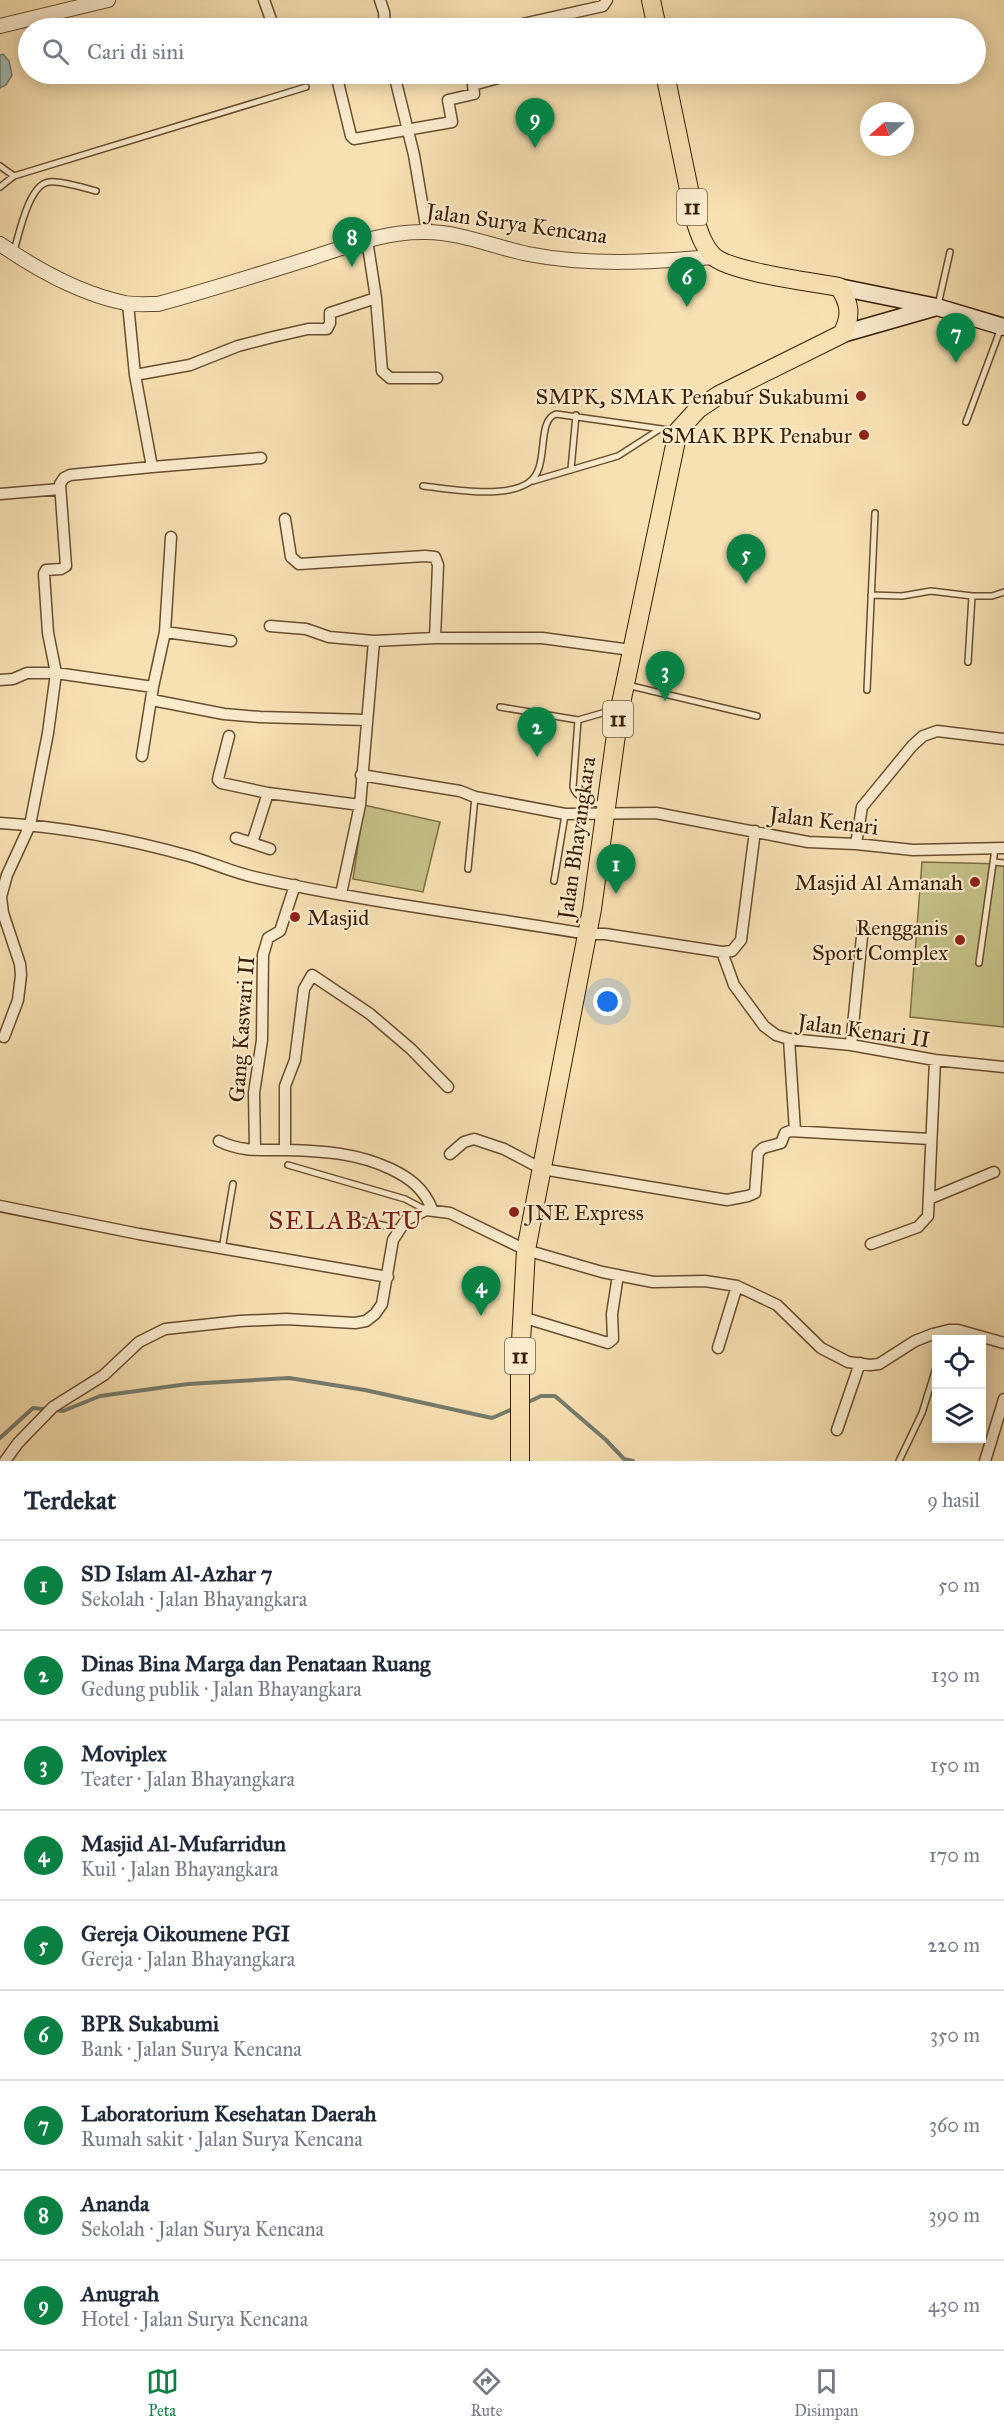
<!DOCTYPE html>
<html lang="id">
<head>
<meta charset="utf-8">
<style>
  body { margin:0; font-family:"IM FELL Great Primer",serif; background:#f6f6f7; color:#1f2937 }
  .controls { position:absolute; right:18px; bottom:18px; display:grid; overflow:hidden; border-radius:0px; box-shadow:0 3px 15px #0003 }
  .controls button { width:54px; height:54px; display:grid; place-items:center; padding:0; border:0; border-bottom:2px solid #e0e1e3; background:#fff; color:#1f2937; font:30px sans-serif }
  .compass { position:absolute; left:860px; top:102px; width:54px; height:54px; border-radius:50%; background:#fff; box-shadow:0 3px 15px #0003; rotate:250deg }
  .you { position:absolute; left:608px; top:1002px; width:21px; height:21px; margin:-15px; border:4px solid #fff; border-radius:50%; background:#1a73e8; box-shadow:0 0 0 9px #1a73e833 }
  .badge { display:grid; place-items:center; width:39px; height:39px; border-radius:50%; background:#0b8043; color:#fff; font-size:20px; font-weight:700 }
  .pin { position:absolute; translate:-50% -50px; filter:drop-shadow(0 2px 3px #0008) }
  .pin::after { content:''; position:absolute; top:32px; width:21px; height:18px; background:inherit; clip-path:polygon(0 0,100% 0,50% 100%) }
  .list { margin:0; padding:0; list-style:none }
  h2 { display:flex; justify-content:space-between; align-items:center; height:78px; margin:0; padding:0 24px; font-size:26px }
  h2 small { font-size:20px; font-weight:400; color:#747a83 }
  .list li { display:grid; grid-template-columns:39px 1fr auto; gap:18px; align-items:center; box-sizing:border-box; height:90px; padding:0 24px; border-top:2px solid #e0e1e3 }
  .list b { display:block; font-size:22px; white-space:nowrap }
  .list p { margin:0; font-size:20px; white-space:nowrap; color:#747a83 }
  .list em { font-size:20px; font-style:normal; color:#747a83 }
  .icon { flex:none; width:33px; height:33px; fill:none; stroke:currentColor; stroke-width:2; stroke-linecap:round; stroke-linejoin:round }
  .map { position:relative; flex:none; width:1004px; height:1461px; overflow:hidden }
  .search { position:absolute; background:#fff; box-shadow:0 3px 15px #0003; left:18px; right:18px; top:18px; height:66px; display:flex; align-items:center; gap:15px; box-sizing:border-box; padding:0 21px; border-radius:33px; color:#747a83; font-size:22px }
  .sheet { height:888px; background:#fff }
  nav { display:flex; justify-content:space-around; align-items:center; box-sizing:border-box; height:84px; border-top:2px solid #e0e1e3; background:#fff; font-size:16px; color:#747a83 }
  nav a { display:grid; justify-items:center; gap:3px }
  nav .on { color:#0b8043 }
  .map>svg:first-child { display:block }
</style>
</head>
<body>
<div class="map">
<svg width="1004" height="1461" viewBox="0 0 1004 1461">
  <rect width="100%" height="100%" fill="#f7e0b2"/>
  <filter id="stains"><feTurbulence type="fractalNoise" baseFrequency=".00333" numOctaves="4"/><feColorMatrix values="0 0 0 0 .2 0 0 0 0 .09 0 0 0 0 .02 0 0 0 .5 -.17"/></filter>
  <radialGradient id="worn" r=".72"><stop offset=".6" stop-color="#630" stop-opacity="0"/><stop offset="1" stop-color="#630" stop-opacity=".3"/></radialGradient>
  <!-- green -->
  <path fill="#c4c087" stroke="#7f6e45" stroke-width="1.5" d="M364 805 440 822 423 892 353 879Z
    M922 862 1004 864V1027L910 1017Z"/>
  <!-- water -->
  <path fill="#9ebcb3" stroke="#767c6d" stroke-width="1.5" d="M3 54 9 61 12 75 6 85 0 88V55Z"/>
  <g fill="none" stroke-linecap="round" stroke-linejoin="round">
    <!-- stream -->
    <path stroke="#767c6d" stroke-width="4" d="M524 1404 541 1396H555L606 1440 624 1459 633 1461
      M0 1438 33 1408 63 1411 100 1396 188 1384 289 1378 365 1390 492 1418 515 1408"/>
    <!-- service casing -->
    <g stroke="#694e2f" stroke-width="8">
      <path id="service" d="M0 166 14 176
        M0 187 14 176 306 87
        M14 251C19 234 29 184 49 182 60 180 84 188 96 191
        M938 305 950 252
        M966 422 1001 328
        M571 469 576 415
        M533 481 618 456 660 429
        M423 486C451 489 503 499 528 483 551 469 535 421 556 414L676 431
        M871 595 902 596 931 591 972 596
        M968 662 972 596H992L1004 592
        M627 685 757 716
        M867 690 875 513
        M500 707 578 720
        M605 806C592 802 577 800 573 787L578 720 606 712 617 713
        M994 862 1004 863
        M468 869 475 797
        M554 881 565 815
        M979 963 995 849
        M288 1165 405 1199 426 1210
        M351 1218 400 1229
        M222 1249 233 1184
        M946 1340 949 1330
        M899 1461 922 1413 936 1368"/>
    </g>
    <!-- minor casing -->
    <g stroke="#694e2f" stroke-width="13">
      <path id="minor" d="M264 0 274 28
        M380 0 384 12 385 28
        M236 25 237 28
        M505 28 603 6 607 0
        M336 74 351 136 354 139 452 122 448 100 474 94 473 85 498 78 499 74
        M394 74 414 155 427 232
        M367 240 376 298 382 371 390 378H437
        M135 375 190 365 238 346 273 337 308 329H327L330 323V313L376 298
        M152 467 261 458
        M0 494 60 489
        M285 519 291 557 299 564 425 556 435 557 438 565 435 638
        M270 626 306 629 329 637 374 641
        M165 632 231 641
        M0 680 13 679 27 673H56L153 687
        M152 700 224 714 260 717 366 720
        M229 736 219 775 218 780 221 783 268 793 360 805
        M142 756 153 687 165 632 171 537
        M361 775 460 791 475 797 565 814 656 813 808 842 856 844 913 850 1004 848
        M0 823C63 827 128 839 189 856 210 862 232 872 254 877 363 902 476 915 587 934H605L722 952 734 985 764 1026 776 1035 789 1039 851 1045 935 1060 1004 1067
        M236 838 252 843 268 793
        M252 843 270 849
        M856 844 862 807 912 746 923 736 937 731 1004 739
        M341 894 360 805 374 641 435 638H542L631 650
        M722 952 732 951 741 940 755 831
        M4 1037 18 1000 21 975 20 964 3 913 1 897 7 875 30 825 48 733 56 673 48 633 44 574 46 570 61 569 66 566 60 484 64 478 70 475 152 467 135 375 128 304
        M789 1039 795 1131
        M851 1045 863 927
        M219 1141C241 1152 262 1150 287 1150 324 1151 357 1153 391 1169 410 1178 424 1189 432 1209
        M255 1149 254 1093 262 1040 263 955 268 938 280 931 295 885
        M285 1150V1086L295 1060 304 989 312 975 370 1014 411 1049 448 1087
        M450 1154 464 1142 474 1139 504 1149 542 1169 727 1200 748 1196 755 1193 758 1153 763 1148 781 1143 785 1133 790 1131 930 1139
        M929 1199 994 1172
        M0 1206 139 1234 388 1277
        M871 1244 918 1227 928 1216 935 1060
        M522 1317 608 1343 613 1339 612 1314 618 1275
        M718 1348 737 1286
        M837 1430 860 1363
        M5 1461 18 1443 53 1407 104 1375 139 1342 165 1329 240 1321 286 1319 355 1323 366 1321 375 1314 382 1304 393 1240 406 1220 426 1210 450 1213 526 1250 602 1272 653 1282 705 1281 737 1286 777 1305 821 1348 848 1362 870 1365 879 1364 915 1341 933 1334 949 1330H958L1004 1343
        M985 1461 1004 1399"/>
    </g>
    <!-- tertiary casing -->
    <g stroke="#694e2f" stroke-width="16">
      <path id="tertiary" d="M0 26 108 0
        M0 244C36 269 82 294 125 303 136 305 148 304 158 304 209 290 260 274 311 258 348 246 386 231 426 232 460 232 494 247 528 254 589 266 652 262 714 257"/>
    </g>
    <!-- secondary casing -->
    <g stroke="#3a1d03" stroke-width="19">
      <path id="secondary" d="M839 287 937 307 1004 327
        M842 334 933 308"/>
    </g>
    <!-- trunk casing -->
    <g stroke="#3a1d03" stroke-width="20">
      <path id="trunk" d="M651 0 657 28
        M520 1461V1360L526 1250 592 909 619 713 678 431 698 409 719 395 842 334C852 316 850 303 839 287 813 282 730 272 713 256 704 247 700 235 696 223L665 74"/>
    </g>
    <!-- service -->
    <use href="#service" stroke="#faebcd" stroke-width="5"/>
    <!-- minor -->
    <use href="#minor" stroke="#faebcd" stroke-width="10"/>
    <!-- tertiary -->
    <use href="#tertiary" stroke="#faebcd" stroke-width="14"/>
    <!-- secondary -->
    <use href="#secondary" stroke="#faebcd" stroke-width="16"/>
    <!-- trunk -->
    <use href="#trunk" stroke="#f7e0b2" stroke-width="18"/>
  </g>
  <!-- markers -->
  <g fill="#8f2418" stroke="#faebcd" stroke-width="2">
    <circle cx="861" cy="396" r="6"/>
    <circle cx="864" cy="435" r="6"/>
    <circle cx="975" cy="882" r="6"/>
    <circle cx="295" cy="917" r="6"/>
    <circle cx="960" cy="940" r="6"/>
    <circle cx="514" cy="1212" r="6"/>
  </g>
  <g text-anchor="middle" stroke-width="4.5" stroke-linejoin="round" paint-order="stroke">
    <!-- shield labels -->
    <g fill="#faebcd" stroke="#745b40" stroke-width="1.5">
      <rect x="677" y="189" width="30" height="36" rx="4.5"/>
      <rect x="603" y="701" width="30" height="36" rx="4.5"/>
      <rect x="505" y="1338" width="30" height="36" rx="4.5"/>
    </g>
    <g font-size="21" font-weight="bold" fill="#3a1d03">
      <text x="692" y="214">11</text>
      <text x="618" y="726">11</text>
      <text x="520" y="1363">11</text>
    </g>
    <!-- street labels -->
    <g font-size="22" fill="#3a1d03" stroke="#faebcd">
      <text transform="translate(517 223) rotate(8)" y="8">Jalan Surya Kencana</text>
      <text transform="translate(824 820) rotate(7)" y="8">Jalan Kenari</text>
      <text transform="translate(576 838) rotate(-82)" y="8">Jalan Bhayangkara</text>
      <text transform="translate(241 1029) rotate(-86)" y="8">Gang Kaswari II</text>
      <text transform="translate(864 1030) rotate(8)" y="8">Jalan Kenari II</text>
    </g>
    <!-- poi labels -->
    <g font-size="22" fill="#3a1d03" stroke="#faebcd" text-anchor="end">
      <text x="849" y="404">SMPK, SMAK Penabur Sukabumi</text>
      <text x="852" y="443">SMAK BPK Penabur</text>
      <text x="963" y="890">Masjid Al Amanah</text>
      <text x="307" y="925" text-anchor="start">Masjid</text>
      <text x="948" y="935">Rengganis<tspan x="948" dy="25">Sport Complex</tspan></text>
      <text x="526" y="1220" text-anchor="start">JNE Express</text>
    </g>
    <!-- quarter labels -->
    <g font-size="26" letter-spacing="1.5" fill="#7a1f14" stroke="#faebcd">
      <text x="346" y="1229">SELABATU</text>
    </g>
  </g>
  <rect width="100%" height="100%" filter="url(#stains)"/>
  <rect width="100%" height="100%" fill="url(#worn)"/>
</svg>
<div class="controls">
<button><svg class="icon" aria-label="locate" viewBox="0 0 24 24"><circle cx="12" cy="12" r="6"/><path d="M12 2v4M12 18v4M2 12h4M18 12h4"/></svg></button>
<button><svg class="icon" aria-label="layers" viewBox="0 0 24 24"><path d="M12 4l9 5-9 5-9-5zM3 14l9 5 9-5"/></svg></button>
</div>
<svg class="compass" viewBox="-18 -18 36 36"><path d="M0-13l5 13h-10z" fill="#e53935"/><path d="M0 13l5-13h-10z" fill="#747a83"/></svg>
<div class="you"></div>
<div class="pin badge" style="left:616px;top:894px">1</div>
<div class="pin badge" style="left:537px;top:757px">2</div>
<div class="pin badge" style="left:665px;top:701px">3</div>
<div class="pin badge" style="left:481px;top:1316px">4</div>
<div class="pin badge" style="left:746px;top:584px">5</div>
<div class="pin badge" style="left:687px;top:307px">6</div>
<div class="pin badge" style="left:956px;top:363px">7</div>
<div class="pin badge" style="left:352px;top:267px">8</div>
<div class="pin badge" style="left:535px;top:148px">9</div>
<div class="search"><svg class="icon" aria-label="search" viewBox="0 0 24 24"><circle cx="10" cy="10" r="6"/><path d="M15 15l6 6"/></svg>Cari di sini</div>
</div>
<section class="sheet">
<h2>Terdekat<small>9 hasil</small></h2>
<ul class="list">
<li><span class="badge">1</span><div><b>SD Islam Al-Azhar 7</b><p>Sekolah · Jalan Bhayangkara</p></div><em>50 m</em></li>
<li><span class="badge">2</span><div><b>Dinas Bina Marga dan Penataan Ruang</b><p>Gedung publik · Jalan Bhayangkara</p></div><em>130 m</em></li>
<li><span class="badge">3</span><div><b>Moviplex</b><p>Teater · Jalan Bhayangkara</p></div><em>150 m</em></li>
<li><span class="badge">4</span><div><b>Masjid Al-Mufarridun</b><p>Kuil · Jalan Bhayangkara</p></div><em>170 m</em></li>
<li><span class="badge">5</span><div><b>Gereja Oikoumene PGI</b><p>Gereja · Jalan Bhayangkara</p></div><em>220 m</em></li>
<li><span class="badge">6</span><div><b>BPR Sukabumi</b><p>Bank · Jalan Surya Kencana</p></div><em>350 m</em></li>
<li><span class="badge">7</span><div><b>Laboratorium Kesehatan Daerah</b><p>Rumah sakit · Jalan Surya Kencana</p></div><em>360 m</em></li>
<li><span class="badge">8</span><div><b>Ananda</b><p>Sekolah · Jalan Surya Kencana</p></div><em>390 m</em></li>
<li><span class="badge">9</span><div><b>Anugrah</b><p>Hotel · Jalan Surya Kencana</p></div><em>430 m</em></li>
</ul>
</section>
<nav>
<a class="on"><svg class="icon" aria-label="map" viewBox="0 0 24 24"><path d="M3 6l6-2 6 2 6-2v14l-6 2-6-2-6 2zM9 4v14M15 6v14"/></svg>Peta</a>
<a><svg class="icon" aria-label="directions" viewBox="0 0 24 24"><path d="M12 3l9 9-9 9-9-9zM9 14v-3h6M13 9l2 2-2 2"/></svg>Rute</a>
<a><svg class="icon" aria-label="saved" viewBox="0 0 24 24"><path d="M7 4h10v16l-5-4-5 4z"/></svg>Disimpan</a>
</nav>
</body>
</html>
